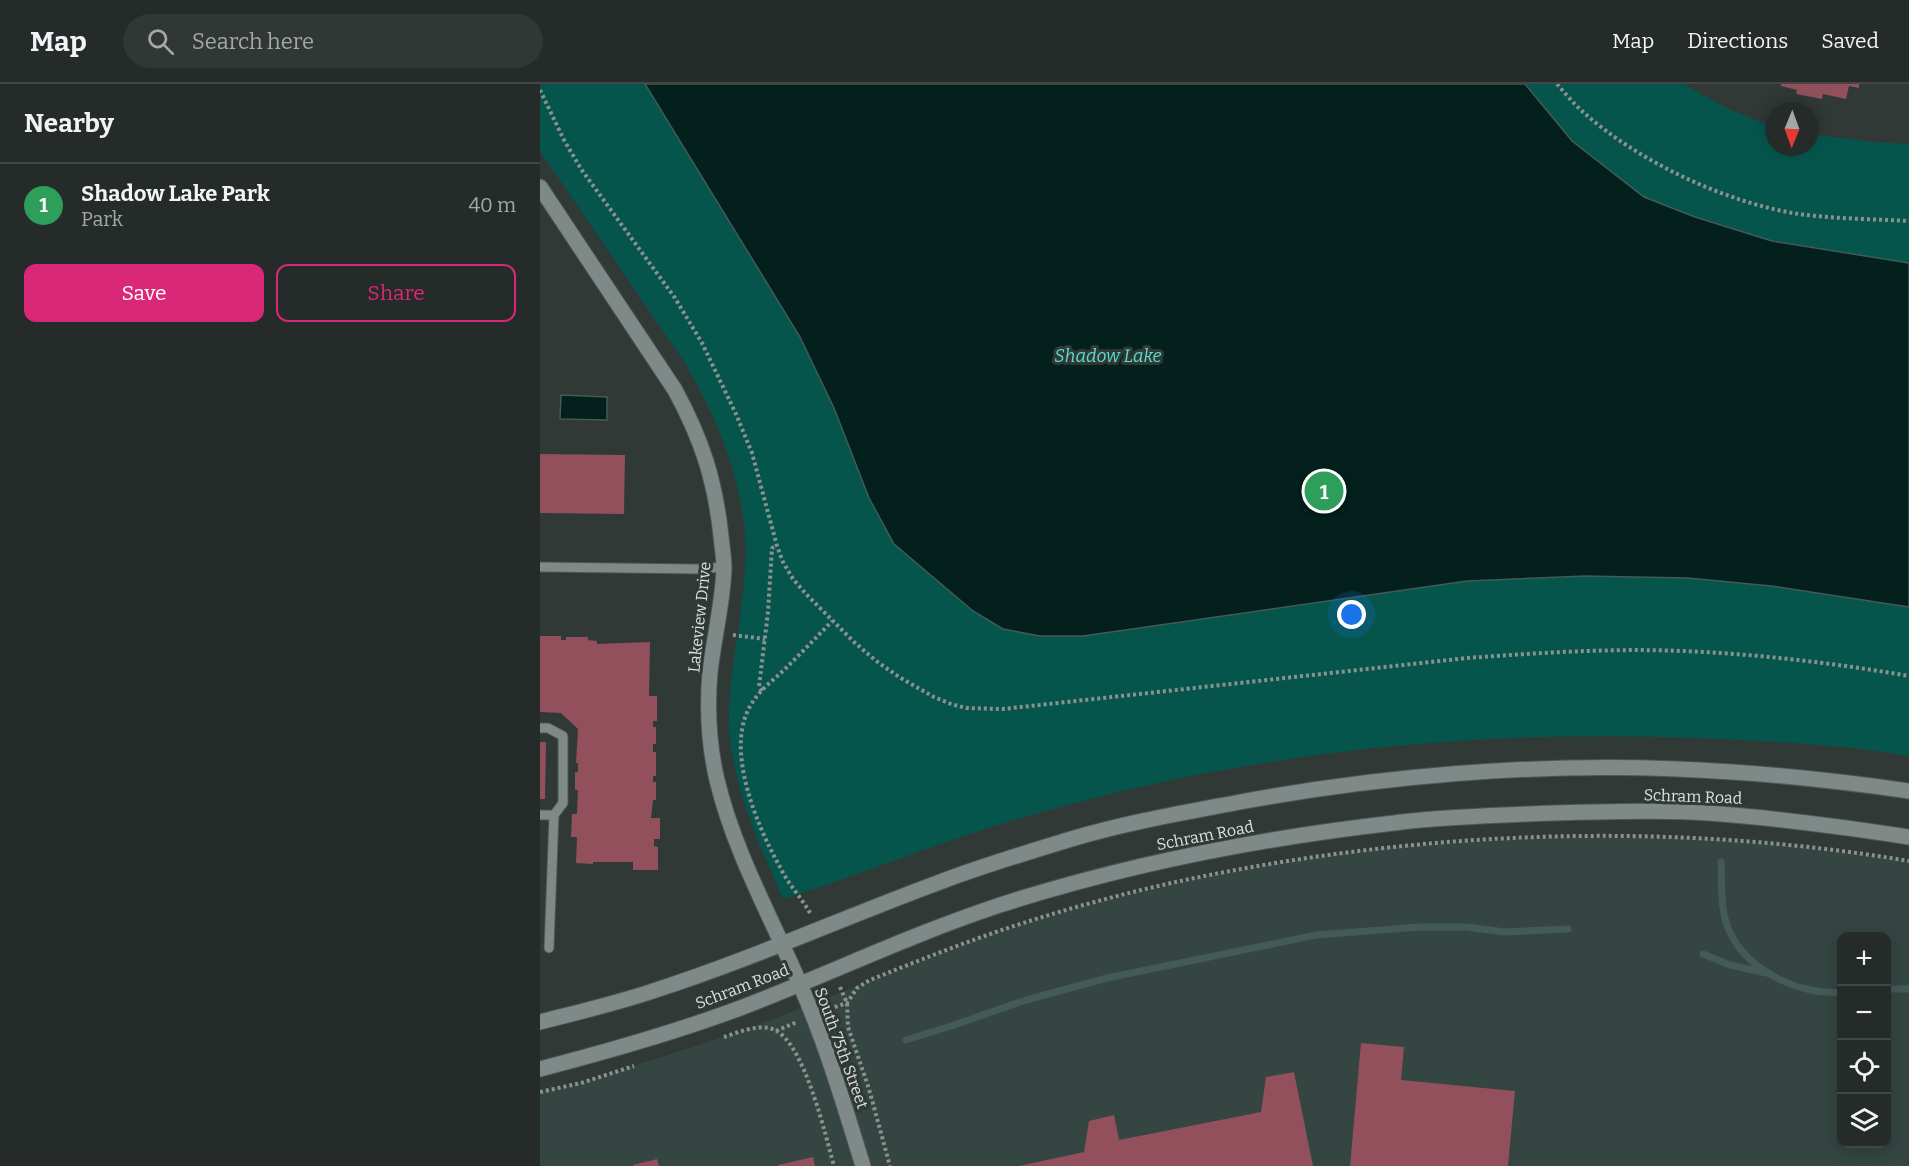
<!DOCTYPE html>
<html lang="en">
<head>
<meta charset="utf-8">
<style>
  body { margin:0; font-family:Bitter,serif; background:#313735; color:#f1f3f6 }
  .controls { position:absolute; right:18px; bottom:18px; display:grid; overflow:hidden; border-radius:12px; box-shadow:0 3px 15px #0003 }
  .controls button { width:54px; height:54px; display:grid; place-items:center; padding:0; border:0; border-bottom:2px solid #424746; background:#252b29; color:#f1f3f6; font:30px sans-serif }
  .compass { position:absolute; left:1225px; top:18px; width:54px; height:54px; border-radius:50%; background:#252b29; box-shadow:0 3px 15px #0003; rotate:181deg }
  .you { position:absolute; left:812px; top:531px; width:21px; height:21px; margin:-15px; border:4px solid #fff; border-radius:50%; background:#1a73e8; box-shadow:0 0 0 9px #1a73e833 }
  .badge { display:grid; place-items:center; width:39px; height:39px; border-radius:50%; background:#db2777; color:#fff; font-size:20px; font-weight:700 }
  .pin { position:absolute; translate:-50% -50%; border:3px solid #fff; box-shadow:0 2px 6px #0006 }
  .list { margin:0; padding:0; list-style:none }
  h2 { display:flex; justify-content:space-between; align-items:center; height:78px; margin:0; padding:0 24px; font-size:26px }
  h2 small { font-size:20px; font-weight:400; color:#a3a7a8 }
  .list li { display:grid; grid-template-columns:39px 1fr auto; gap:18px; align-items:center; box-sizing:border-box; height:84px; padding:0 24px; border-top:2px solid #424746 }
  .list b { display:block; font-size:22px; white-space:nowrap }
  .list p { margin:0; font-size:20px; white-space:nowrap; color:#a3a7a8 }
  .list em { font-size:20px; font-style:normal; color:#a3a7a8 }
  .actions { display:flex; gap:12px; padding:18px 24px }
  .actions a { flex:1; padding:14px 0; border:2px solid #db2777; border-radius:12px; text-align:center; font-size:21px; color:#db2777 }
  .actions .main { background:#db2777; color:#fff }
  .icon { flex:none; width:33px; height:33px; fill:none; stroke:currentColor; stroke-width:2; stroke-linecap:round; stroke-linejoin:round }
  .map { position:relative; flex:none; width:1369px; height:1082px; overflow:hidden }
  header { display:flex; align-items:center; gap:36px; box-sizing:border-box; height:84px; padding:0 30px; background:#252b29; border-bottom:2px solid #424746 }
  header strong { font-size:28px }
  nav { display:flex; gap:33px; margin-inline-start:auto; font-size:21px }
  .search { width:420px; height:54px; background:#313735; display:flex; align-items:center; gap:15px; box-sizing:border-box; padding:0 21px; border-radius:33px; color:#a3a7a8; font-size:22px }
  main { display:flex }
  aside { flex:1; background:#252b29 }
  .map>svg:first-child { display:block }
</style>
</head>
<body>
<header>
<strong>Map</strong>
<div class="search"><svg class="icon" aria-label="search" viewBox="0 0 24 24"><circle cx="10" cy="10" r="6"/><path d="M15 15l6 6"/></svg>Search here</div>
<nav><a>Map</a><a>Directions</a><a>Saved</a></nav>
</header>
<main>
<aside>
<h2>Nearby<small></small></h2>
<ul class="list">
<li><span class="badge" style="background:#2e9e5b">1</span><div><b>Shadow Lake Park</b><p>Park</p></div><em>40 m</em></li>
</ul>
<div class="actions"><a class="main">Save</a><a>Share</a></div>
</aside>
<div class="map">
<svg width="1369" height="1082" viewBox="0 0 1369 1082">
  <rect width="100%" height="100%" fill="#313937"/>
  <!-- built -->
  <path fill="#354542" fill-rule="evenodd" d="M1035 753 1171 755 1254 762 1369 777V1082H0V1008L41 999 205 946 451 850 550 820 649 796 760 775 850 763 935 757ZM1302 852H1346V1060H1302Z"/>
  <!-- green -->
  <path fill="#06554d" d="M0 0H1144C1173 18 1201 32 1234 42V63H1270V50L1332 58 1369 60V672C1306 661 1243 658 1180 655 978 645 774 661 578 708 532 720 485 732 439 747 373 768 309 795 243 815 218 757 191 701 189 637 188 597 198 557 202 518 205 494 207 470 205 446 199 387 175 330 145 279L0 67Z"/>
  <!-- water -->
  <path fill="#03201c" stroke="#445a56" stroke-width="1.5" d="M105 0H985L1032 57 1104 113 1155 133 1232 157 1369 179V523L1231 502 1148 494 1045 492 927 497 543 552H500L463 545 433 527 354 460 329 414 294 324 260 253Z
    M21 311 67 313V336L20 335Z"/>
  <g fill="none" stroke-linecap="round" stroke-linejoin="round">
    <!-- stream -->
    <path stroke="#445a56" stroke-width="7" d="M1181 778C1182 797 1180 819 1186 838 1200 883 1256 912 1302 908
      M1163 870 1190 881 1226 889
      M1346 905H1369
      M366 956 411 942 486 916 567 894 776 851 880 843H926L965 848 1028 845"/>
  </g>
  <!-- building -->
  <path fill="#91505c" d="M1241 0H1319V4L1309 2 1306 15 1283 10 1282 15 1256 10 1257 6 1241 2Z
    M0 370 85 371 84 430 0 429Z
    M0 552H21V556H26V553H48V556L57 557V560L110 558 109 612H117V637H113V643H116V660H113V668H116V692H113V698H116V716H113L111 734H120V755H114V762L118 763V786H93V778H53V780L36 779 37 753H31L32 730H37L38 706H35V688H38V679H36L38 645 21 629 0 628Z
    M0 658H6L5 715H0Z
    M821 959 864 963 861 996 975 1007 968 1082H810Z
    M754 988 773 1082H479L544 1068 549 1037 574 1031 579 1056 721 1028 726 993Z
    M273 1073 275 1082H238V1081Z
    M117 1075 119 1082H93V1081Z"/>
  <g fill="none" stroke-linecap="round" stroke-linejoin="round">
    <!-- lane casing -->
    <g stroke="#4e5655" stroke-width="11">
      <path id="lane" d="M0 483 158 485 184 483
        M0 644H8L23 652V719L14 731
        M0 731H14L9 864"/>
    </g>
    <!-- street casing -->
    <g stroke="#4e5655" stroke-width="17">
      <path id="street" d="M0 103 135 306C162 356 175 396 181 452 182 463 184 474 184 484 183 518 174 553 170 588 167 623 169 662 177 696 194 767 230 831 259 898 285 957 304 1020 323 1082"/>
    </g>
    <!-- secondary casing -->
    <g stroke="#4e5655" stroke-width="17">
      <path id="secondary" d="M0 938C39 928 78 919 116 906 212 875 305 833 400 798 442 782 485 769 528 756 584 739 642 729 700 718 840 692 994 679 1137 685 1215 688 1292 696 1369 707
        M0 985C69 967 137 948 203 923 289 890 372 850 460 821 588 780 721 754 854 739 898 733 944 732 988 730 1042 728 1097 726 1151 728 1224 732 1297 742 1369 753"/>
    </g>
    <!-- path -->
    <path stroke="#8a918f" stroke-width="4" stroke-dasharray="3 3" stroke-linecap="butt" d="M1017 0C1025 9 1033 19 1042 27 1097 77 1186 119 1259 130 1295 135 1333 135 1369 137
      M0 6 24 56 41 85 135 214 162 259 196 330 212 369 237 462 243 478 253 495 266 510 314 558 335 576 359 593 394 613 411 620 426 624 463 625 927 574C998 569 1070 564 1142 567 1218 570 1294 579 1369 592
      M193 551 225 555
      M222 607 219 603 228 528 232 464 237 462
      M270 829C261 813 248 800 240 783 217 742 183 663 212 619 220 606 233 596 244 586 260 570 276 554 292 537
      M300 903 307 919 308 943 329 1005 350 1082
      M289 925 307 919 317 904 330 896C370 880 410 864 450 850 514 828 583 809 650 795 884 746 1132 737 1369 777
      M236 947 257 938
      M184 953C199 948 220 939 235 946 265 961 285 1050 294 1082
      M0 1008 41 999 94 982"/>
    <!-- lane -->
    <use href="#lane" stroke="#7f8987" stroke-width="9"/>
    <!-- street -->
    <use href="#street" stroke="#7f8987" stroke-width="15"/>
    <!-- secondary -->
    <use href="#secondary" stroke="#7f8987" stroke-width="15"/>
  </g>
  <g text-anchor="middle" stroke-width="6" stroke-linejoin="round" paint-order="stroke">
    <!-- street labels -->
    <g font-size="16" fill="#dae0df" stroke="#313937">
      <text transform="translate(159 533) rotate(-84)" y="6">Lakeview Drive</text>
      <text transform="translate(1153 712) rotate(2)" y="6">Schram Road</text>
      <text transform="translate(665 751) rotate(-11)" y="6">Schram Road</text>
      <text transform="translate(202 902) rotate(-21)" y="6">Schram Road</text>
      <text transform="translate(302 964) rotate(70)" y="6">South 75th Street</text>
    </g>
    <!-- water labels -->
    <g font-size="18" font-style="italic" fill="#5bdecd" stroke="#313937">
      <text x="568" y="278">Shadow Lake</text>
    </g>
  </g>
</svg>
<div class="controls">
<button>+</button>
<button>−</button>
<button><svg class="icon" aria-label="locate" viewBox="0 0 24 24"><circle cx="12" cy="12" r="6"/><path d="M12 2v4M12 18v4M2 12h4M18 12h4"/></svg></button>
<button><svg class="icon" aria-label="layers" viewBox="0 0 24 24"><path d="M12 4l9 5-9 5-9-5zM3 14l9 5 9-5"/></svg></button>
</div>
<svg class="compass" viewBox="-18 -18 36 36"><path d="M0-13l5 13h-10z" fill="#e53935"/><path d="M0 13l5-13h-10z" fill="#a3a7a8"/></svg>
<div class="you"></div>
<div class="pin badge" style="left:784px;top:407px;background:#2e9e5b">1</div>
</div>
</main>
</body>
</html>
